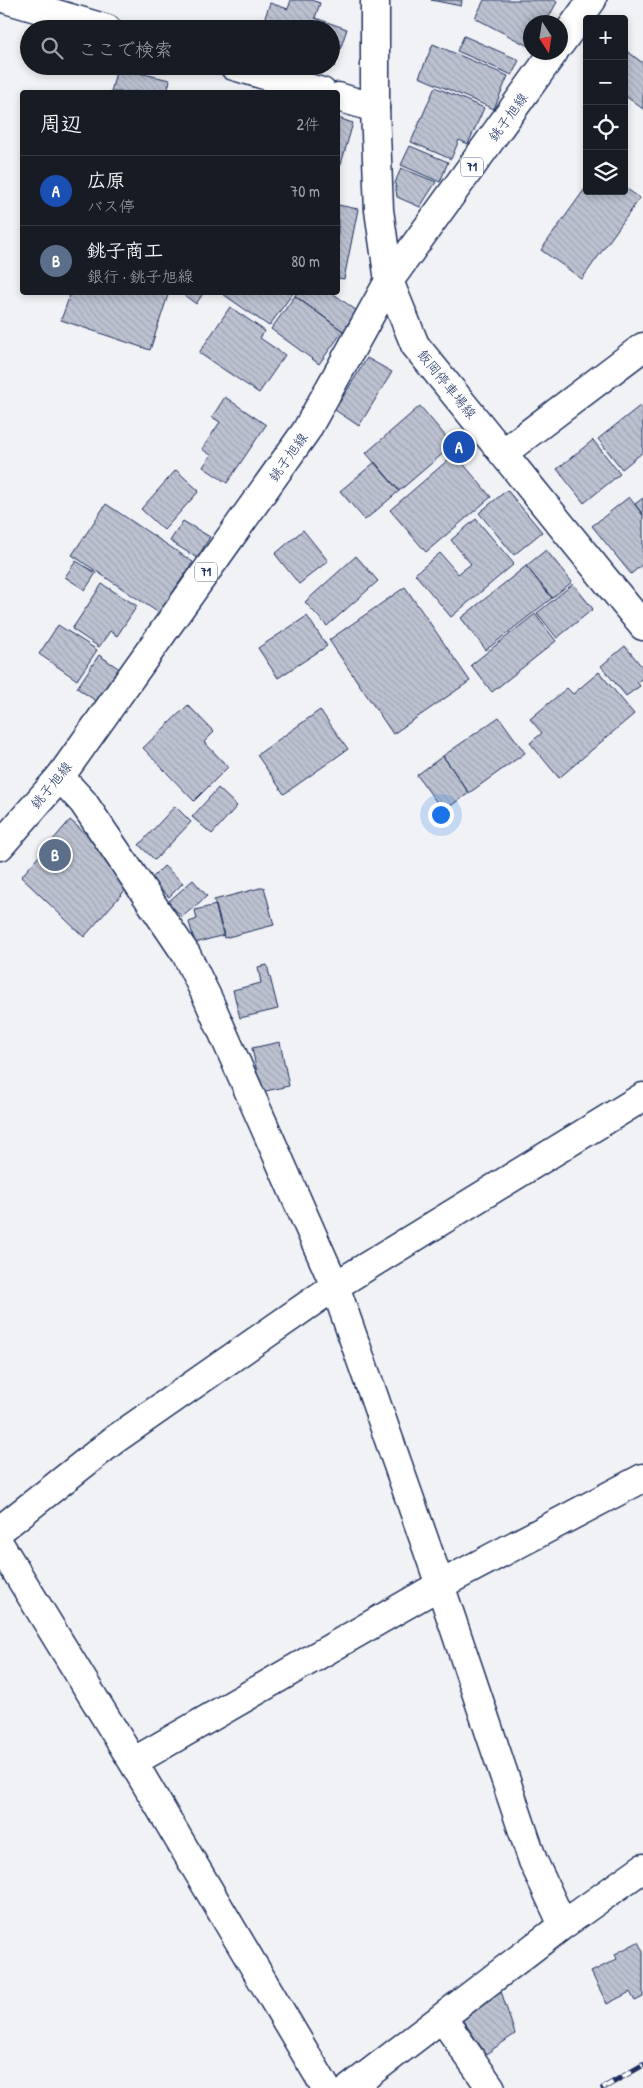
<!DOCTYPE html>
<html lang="ja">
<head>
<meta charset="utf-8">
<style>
  body { margin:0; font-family:"Patrick Hand","Klee One",sans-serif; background:#242831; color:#f1f3f6 }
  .controls { position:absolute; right:15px; top:15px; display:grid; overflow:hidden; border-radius:5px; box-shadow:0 2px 8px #0003 }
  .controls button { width:45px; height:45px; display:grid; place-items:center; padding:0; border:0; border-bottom:1px solid #363941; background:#171b24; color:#f1f3f6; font:25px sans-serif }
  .compass { position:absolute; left:523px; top:15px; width:45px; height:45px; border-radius:50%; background:#171b24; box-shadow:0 2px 8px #0003; rotate:168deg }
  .you { position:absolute; left:440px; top:814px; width:18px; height:18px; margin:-12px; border:4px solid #fff; border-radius:50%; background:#1a73e8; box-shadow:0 0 0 8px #1a73e833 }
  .badge { display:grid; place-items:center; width:32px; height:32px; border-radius:50%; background:#db2777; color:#fff; font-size:16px; font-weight:700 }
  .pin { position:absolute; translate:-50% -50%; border:2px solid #fff; box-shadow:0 1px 5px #0006 }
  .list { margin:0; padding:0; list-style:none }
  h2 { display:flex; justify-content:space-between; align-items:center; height:65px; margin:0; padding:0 20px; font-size:21px }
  h2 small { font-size:16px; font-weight:400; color:#9ea1a6 }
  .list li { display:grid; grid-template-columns:32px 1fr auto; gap:15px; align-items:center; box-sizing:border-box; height:70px; padding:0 20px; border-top:1px solid #363941 }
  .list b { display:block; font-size:19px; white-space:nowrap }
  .list p { margin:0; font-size:16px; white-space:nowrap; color:#9ea1a6 }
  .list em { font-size:16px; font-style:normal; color:#9ea1a6 }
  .icon { flex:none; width:28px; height:28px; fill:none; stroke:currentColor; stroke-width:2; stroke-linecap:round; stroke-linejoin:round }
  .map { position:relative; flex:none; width:643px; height:2088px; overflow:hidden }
  .search { position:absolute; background:#171b24; box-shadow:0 2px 8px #0003; left:20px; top:20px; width:320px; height:55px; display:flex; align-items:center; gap:12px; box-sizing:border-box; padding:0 18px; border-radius:28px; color:#9ea1a6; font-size:19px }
  .panel { position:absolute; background:#171b24; box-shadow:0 2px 8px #0003; left:20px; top:90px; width:320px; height:205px; border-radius:5px }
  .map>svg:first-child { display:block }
</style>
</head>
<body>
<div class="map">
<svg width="643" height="2088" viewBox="0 0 643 2088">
  <defs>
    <pattern id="building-back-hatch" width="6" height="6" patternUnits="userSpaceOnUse" patternTransform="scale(1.25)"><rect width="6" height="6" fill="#bcc2d0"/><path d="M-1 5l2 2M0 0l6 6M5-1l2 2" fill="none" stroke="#a1a7b5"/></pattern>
  </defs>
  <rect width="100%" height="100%" fill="#f1f2f5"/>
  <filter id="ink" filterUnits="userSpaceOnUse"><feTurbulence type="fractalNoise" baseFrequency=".02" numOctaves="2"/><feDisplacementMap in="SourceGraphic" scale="10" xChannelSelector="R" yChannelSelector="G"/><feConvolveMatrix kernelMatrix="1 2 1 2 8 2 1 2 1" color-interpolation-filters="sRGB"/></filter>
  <g filter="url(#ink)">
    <!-- building -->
    <path fill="url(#building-back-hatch)" stroke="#1b2f5e" d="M291 0H311L320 3 315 18 347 29 334 67 331 66V29H261L270 3 288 9Z
      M431 0H462L461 6Z
      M484 0H554L557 2 546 22H530V47L475 18Z
      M464 36 519 60 512 75 457 51Z
      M433 44 508 76 494 109 419 77Z
      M624 49 643 63V109L624 95Z
      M117 68 170 80 167 92H111Z
      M435 87 484 108 468 144 459 140 451 159 411 142Z
      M338 118 353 123 341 164 338 163Z
      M410 146 448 162 440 182 401 165Z
      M401 168 436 182 420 207 397 197 395 183Z
      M587 186V191H624V187L640 198 582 279 541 250Z
      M338 205 358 209 344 279 338 278Z
      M71 292H169L150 350 61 320Z
      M180 292H204L196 304Z
      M220 292H293V293L269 326Z
      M297 292H331L357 311 343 331 295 296Z
      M295 296 343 331 319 364 271 329Z
      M230 307 265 331 260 338 285 355 259 393 199 353Z
      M367 358 392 372 359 426 335 410Z
      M225 397 266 425 227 483 203 467 211 455 202 449 220 422 212 417Z
      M641 405 643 407V452L622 469 598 439Z
      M420 406 453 445 399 491 366 453Z
      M593 440 620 474 584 503 557 469Z
      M455 454 491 497 426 552 390 510Z
      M375 462 399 491 365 520 340 491Z
      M176 470 199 491 164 530 141 509Z
      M507 490 542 532 514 555 479 513Z
      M629 497 643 515V564L631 574 592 526Z
      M643 498V515L635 504Z
      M106 504 193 562 159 613 72 555Z
      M476 519 514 564 451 617 415 574 440 553 458 574 471 564 451 540Z
      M183 521 210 537 197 558 170 541Z
      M303 530 328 561 299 584 275 554Z
      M546 550 572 582 552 598 526 566Z
      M356 556 378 581 327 626 305 602Z
      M76 561 96 573 85 590 65 577Z
      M526 566 552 598 486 650 461 618Z
      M102 584 137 606 117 636 110 631 99 647 72 629Z
      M573 584 593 609 557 638 537 613Z
      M405 587 470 681 393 734 329 640Z
      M535 614 556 641 492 692 471 665Z
      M307 616 327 646 278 678 258 648Z
      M58 625 97 650 77 680 39 654Z
      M625 646 643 668V678L637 682 640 686 626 696 601 666Z
      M99 655 121 670 99 703 77 688Z
      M599 672 634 714 559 778 530 743 542 733 530 719 567 688 573 694Z
      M188 705 214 732 204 742 228 767 194 801 143 748Z
      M320 710 348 749 284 794 257 755Z
      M499 717 525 753 469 793 443 756Z
      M443 756 469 793 443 811 417 775Z
      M218 788 237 806 212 834 192 817Z
      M175 806 191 822 155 860 139 845Z
      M70 820 101 847 128 887 84 937 21 877Z
      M164 866 183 883 169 897 150 880Z
      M193 880 207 896 182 917 168 902Z
      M264 887 274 925 224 938 214 900Z
      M216 905 224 935 195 943 189 922 197 919 195 910Z
      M267 965 278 1009 240 1018 233 990 261 983 258 967Z
      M280 1042 289 1086 261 1092 252 1048Z
      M638 1942 643 1952V1997L635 2001 630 1992 607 2004 591 1972 617 1959 615 1954Z
      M500 1988 515 2034 486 2054 459 2015Z"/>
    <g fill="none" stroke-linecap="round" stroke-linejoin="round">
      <!-- minor casing -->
      <g stroke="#1b2f5e" stroke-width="31">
        <path id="minor" d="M9 0 107 29
          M234 66 322 92
          M338 97 375 108
          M503 453 643 347
          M60 777 83 802 186 954 208 999 335 1286 440 1585 533 1861 563 1925
          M0 1530 114 1440 335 1286 643 1097
          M0 1545 133 1762 326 2088
          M133 1762 440 1585 643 1478
          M443 2019 491 2088
          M350 2088 563 1925 643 1868"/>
      </g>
      <!-- secondary casing -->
      <g stroke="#1b2f5e" stroke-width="31">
        <path id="secondary" d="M375 0V108L379 210 389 281 415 345 643 626"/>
      </g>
      <!-- primary casing -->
      <g stroke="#1b2f5e" stroke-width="31">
        <path id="primary" d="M560 44 592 0
          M0 846 60 777 306 431 389 281 554 52"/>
      </g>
      <!-- minor -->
      <use href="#minor" stroke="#fff" stroke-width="28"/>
      <!-- secondary -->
      <use href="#secondary" stroke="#fff" stroke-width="28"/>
      <!-- primary -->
      <use href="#primary" stroke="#fff" stroke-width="28"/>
      <!-- rail casing -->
      <g stroke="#1b2f5e" stroke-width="5.5">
        <path id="rail" d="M603 2088 643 2065"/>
      </g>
      <!-- rail -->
      <use href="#rail" stroke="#fff" stroke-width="4" stroke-dasharray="11" stroke-linecap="butt"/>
    </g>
  </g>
  <g text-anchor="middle" stroke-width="5" stroke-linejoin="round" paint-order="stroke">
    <!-- shield labels -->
    <g fill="#fff" stroke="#5f6d8e" stroke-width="1">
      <rect x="461" y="157.5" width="22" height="19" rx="4"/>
      <rect x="195" y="562.5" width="22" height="19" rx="4"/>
    </g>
    <g font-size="12" font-weight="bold" fill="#1b2f5e">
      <text x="472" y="171">71</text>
      <text x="206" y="576">71</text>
    </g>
    <!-- street labels -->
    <g font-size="14" fill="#1b2f5e" stroke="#fff">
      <text transform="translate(508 117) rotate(-54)" y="5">銚子旭線</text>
      <text transform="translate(447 384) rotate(51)" y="5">飯岡停車場線</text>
      <text transform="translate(288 457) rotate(-55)" y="5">銚子旭線</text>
      <text transform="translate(51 785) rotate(-51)" y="5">銚子旭線</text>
    </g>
  </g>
</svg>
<div class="controls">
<button>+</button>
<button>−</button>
<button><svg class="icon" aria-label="locate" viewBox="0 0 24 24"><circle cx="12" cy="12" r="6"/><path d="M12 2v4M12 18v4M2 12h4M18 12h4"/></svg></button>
<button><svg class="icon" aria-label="layers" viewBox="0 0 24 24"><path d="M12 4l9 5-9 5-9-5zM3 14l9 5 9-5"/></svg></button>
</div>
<svg class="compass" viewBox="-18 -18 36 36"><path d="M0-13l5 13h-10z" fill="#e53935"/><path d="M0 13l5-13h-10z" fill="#9ea1a6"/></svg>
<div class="you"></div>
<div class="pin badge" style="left:459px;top:447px;background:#1a4fb4">A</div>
<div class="pin badge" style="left:55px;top:855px;background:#5c6f8a">B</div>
<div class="search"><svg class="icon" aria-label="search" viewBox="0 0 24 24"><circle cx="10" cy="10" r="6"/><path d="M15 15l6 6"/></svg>ここで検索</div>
<section class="panel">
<h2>周辺<small>2件</small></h2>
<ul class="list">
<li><span class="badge" style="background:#1a4fb4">A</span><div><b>広原</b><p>バス停</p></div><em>70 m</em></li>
<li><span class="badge" style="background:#5c6f8a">B</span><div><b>銚子商工</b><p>銀行 · 銚子旭線</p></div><em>80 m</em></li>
</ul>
</section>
</div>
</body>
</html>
